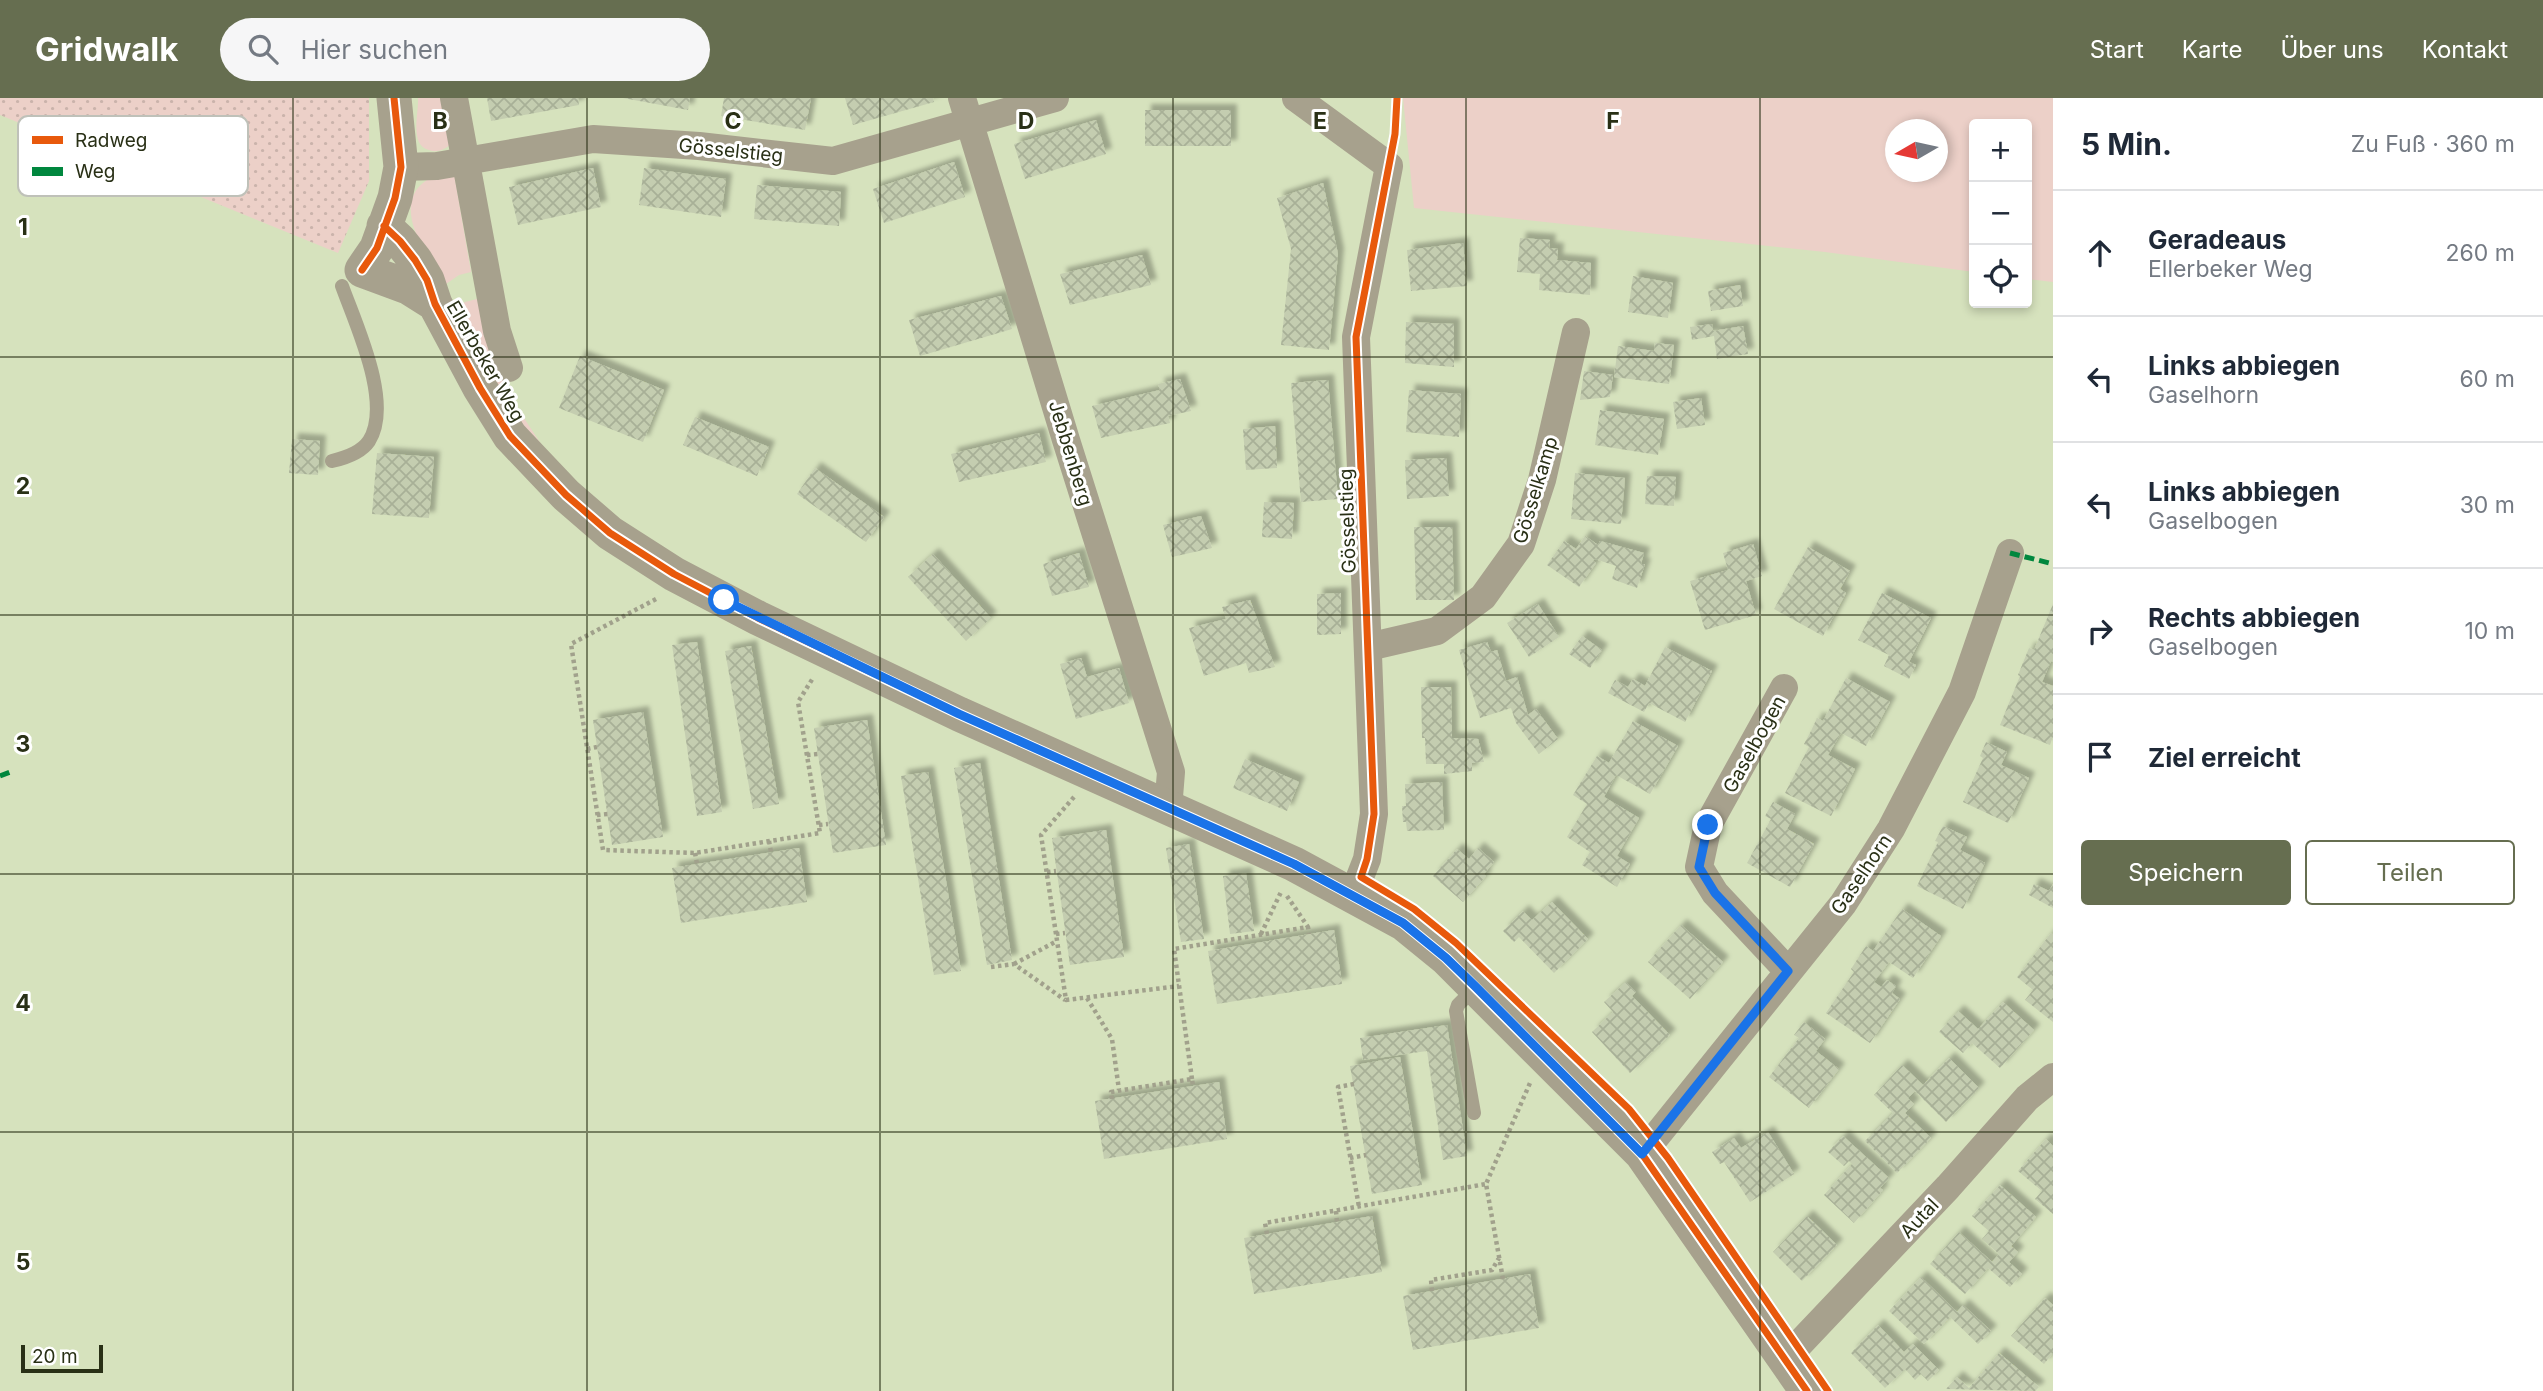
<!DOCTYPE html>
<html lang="de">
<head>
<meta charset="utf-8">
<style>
  body { margin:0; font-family:Inter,sans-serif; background:#f6f6f7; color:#1f2937 }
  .controls { position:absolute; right:21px; top:21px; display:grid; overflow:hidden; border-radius:7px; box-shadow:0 4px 10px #0003 }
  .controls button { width:63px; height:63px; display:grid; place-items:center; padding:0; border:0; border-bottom:2px solid #e0e1e3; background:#fff; color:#1f2937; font:35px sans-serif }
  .compass { position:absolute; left:1885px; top:21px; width:63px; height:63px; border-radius:50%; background:#fff; box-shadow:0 4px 10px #0003; rotate:261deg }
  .scale { position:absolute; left:21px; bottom:18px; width:82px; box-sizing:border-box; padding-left:7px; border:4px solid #293016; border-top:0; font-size:19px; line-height:24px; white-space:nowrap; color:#293016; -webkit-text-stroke:5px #fff; paint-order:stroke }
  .stop { position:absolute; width:21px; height:21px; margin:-16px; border:5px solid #1a73e8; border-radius:50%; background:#fff }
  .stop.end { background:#1a73e8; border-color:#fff; box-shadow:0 2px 7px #0008 }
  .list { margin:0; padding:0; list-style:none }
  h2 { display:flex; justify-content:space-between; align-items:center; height:91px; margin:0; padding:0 28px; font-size:30px }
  h2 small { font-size:23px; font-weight:400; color:#747a83 }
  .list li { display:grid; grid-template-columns:46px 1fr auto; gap:21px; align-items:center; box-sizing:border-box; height:126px; padding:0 28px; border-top:2px solid #e0e1e3 }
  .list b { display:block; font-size:26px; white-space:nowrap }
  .list p { margin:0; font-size:23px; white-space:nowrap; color:#747a83 }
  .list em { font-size:23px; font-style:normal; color:#747a83 }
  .actions { display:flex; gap:14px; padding:21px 28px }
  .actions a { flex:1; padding:16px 0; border:2px solid #666e50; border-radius:7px; text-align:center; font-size:24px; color:#666e50 }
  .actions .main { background:#666e50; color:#fff }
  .icon { flex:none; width:38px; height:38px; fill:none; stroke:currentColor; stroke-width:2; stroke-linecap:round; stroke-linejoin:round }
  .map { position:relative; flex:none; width:2053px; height:1293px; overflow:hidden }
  header { display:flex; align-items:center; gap:42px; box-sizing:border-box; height:98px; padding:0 35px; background:#666e50; color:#fff }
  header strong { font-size:33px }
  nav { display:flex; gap:38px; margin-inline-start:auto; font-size:24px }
  .search { width:490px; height:63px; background:#f6f6f7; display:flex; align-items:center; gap:18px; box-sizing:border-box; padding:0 24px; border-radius:38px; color:#747a83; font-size:26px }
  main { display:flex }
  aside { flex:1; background:#fff }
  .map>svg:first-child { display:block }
</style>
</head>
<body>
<header>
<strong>Gridwalk</strong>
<div class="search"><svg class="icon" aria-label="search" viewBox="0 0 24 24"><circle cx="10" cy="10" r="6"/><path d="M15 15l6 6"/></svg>Hier suchen</div>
<nav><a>Start</a><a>Karte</a><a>Über uns</a><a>Kontakt</a></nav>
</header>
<main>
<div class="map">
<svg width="2053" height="1293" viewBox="0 0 2053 1293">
  <defs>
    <pattern id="garden-dots" width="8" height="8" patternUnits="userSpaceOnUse" patternTransform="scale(1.75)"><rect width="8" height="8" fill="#ecd0c8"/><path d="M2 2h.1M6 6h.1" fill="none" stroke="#cab3ab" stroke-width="1.8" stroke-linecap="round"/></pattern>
    <pattern id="building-cross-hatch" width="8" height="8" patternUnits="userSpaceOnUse" patternTransform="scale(1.75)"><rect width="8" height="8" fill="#c4cdb0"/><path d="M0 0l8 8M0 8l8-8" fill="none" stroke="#a8b097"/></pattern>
    <filter id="shadow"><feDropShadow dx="6" dy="-6" stdDeviation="2" flood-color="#0004"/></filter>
  </defs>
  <rect width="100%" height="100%" fill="#d6e2bd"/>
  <!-- grass -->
  <path fill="#ecd0c8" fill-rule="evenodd" d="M418 0H444L450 47C443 52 437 55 429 52 409 47 419 15 418 0Z
    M1403 0H2053V184L2027 181V26H1974V174L1825 154 1414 110ZM1896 32H1938V74H1896Z
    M454 75 471 174 459 177 446 186C429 161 388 107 427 82 434 78 446 77 454 75Z
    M477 201 491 256 520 314 541 346 539 352 497 291 455 211 465 204Z"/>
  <!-- garden -->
  <path fill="url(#garden-dots)" d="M0 0H369V83L338 155 0 17Z"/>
  <!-- building -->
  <path fill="url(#building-cross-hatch)" filter="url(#shadow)" d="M487 0H578L579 7 491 23Z
    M623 0H690L688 12Z
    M724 0H811L805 32 721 18Z
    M845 0H933L934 4 853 27Z
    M1145 12H1231V48H1145Z
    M1096 22 1106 56 1025 81 1014 46Z
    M954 64 965 99 884 125 873 91Z
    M593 70 601 109 518 127 509 89Z
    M644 70 726 81 721 119 639 107Z
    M1323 85 1338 156 1329 252 1281 247 1291 151 1277 100Z
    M757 87 841 94 839 128 754 121Z
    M1520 140 1550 142 1549 150 1558 151 1557 162 1591 165 1590 197 1539 192 1540 176 1517 174Z
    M1463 145 1467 188 1411 193 1407 152Z
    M1142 157 1151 187 1070 207 1060 176Z
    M1633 178 1673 185 1668 220 1628 214Z
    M1740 187 1743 208 1711 213 1708 193Z
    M1001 198 1012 231 920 258 909 222Z
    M1406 224 1454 226V269L1405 265Z
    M1712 226 1713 233 1743 228 1748 256 1717 261 1714 238 1692 242 1690 229Z
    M1655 245 1674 247 1669 286 1614 279 1618 248 1654 253Z
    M580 258 664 292 643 344 559 310Z
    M1584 273 1613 277 1610 299 1580 302Z
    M1180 281 1191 313 1168 318 1170 325 1101 340 1092 308 1160 292 1158 286Z
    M1328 282 1338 401 1301 404 1291 285Z
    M1409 292 1461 296 1459 339 1406 334Z
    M1701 300 1705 327 1677 331 1673 304Z
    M1600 312 1664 321 1658 357 1595 347Z
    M695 319 769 349 757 378 683 347Z
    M1275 328 1277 370 1246 372 1243 331Z
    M1039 335 1046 364 959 384 951 356Z
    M292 341 320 343 318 377 289 375Z
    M377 355 434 359 429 420 372 416Z
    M1446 360 1449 398 1407 401 1405 362Z
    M815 370 884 419 866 444 797 396Z
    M1575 375 1625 380 1621 426 1571 421Z
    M1647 378 1676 379 1674 408 1645 406Z
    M1264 404 1294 405 1292 441 1262 439Z
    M1201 418 1212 450 1172 459 1163 427Z
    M1414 429H1452L1454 502H1416Z
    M1585 438 1598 447 1600 443 1644 455 1641 466H1645L1637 490 1612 481 1616 468 1595 461 1593 463 1596 465 1579 489 1547 467 1564 443 1576 451Z
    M1753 446 1762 478 1746 483 1756 517 1705 532 1690 483 1728 472 1723 455Z
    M1808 449 1850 473 1840 491 1846 495 1823 538 1774 511Z
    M1079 455 1089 489 1052 498 1043 466Z
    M933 456 991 520 966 543 908 479Z
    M1341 495V536L1317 537V496Z
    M1882 495 1931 520 1909 564 1916 567 1909 581 1884 568 1889 557 1858 542Z
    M1250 502 1275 569 1249 575 1246 565 1204 578 1189 530 1226 521 1222 509Z
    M1538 506 1559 539 1529 559 1507 525Z
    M2053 506V564L2051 563 2042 584 2053 588V638L2050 647 2000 627 2020 578 2018 577 2029 550 2034 552Z
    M1582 538 1602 552 1590 570 1569 556Z
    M697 544 722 714 697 718 672 547Z
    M1487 544 1491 554 1497 552 1506 583 1517 579 1528 617 1536 611 1558 641 1539 656 1516 625 1511 610 1480 620 1459 552Z
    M751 548 779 706 753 711 725 553Z
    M1665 549 1712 573 1685 624 1649 605 1644 614 1608 595 1615 582 1628 589 1633 581 1645 588Z
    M1081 560 1087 579 1119 570 1129 605 1076 621 1060 566Z
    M1846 580 1890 604 1866 648 1841 635 1828 657 1855 671 1831 718 1785 695 1809 649 1804 646 1811 633 1817 620 1823 623Z
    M1421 589H1451L1452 640 1478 641 1484 664 1472 665V673L1444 676V666H1426L1425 640H1422Z
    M643 614 663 739 612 747 593 622Z
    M867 622 886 747 833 755 814 630Z
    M1633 623 1678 648 1650 696 1616 677 1604 699 1639 720 1617 758 1630 766 1617 789 1582 767 1590 754 1567 739 1587 706 1573 697 1597 658 1609 665Z
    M1986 644 2007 654 2001 667 2029 680 2008 725 1963 704 1983 660 1980 658Z
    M1245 661 1299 684 1287 713 1233 690Z
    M980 665 1012 862 987 867 954 670Z
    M928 674 961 873 934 877 901 678Z
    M1442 684 1444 732 1407 733 1406 724H1403L1402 708H1406L1405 686Z
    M1773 704 1795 716 1787 731 1814 746 1790 789 1747 765 1771 721 1765 718Z
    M1943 728 1967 739 1960 752 1985 765 1963 811 1917 788 1938 744 1935 743Z
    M1106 732 1124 859 1070 867 1052 740Z
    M1189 746 1204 841 1181 844 1166 750Z
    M799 750 807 804 681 825 672 770Z
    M1478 750 1494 764 1484 776 1486 778 1463 804 1433 778 1457 751 1469 761Z
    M1246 775 1254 833 1230 836 1223 778Z
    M2034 786 2049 793 2053 786V810L2029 797Z
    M1552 804 1588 841 1554 875 1519 839 1514 844 1503 833 1523 813 1532 822Z
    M1902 811 1941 838 1913 880 1889 864 1874 884 1881 889 1887 882 1896 888 1892 895 1900 901 1870 945 1826 915 1854 874 1851 871 1866 848 1873 853Z
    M1681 827 1723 864 1690 901 1648 864Z
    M1334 832 1342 886 1217 906 1208 853Z
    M2051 835 2053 836V924L2025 902 2033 892 2017 879Z
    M1626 884 1636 894 1632 898 1670 937 1630 975 1592 934 1613 914 1604 904Z
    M2003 904 2034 932 2000 970 1972 945 1963 955 1939 934 1958 913 1978 931Z
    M1804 924 1825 941 1816 953 1839 971 1809 1010 1769 979 1799 940 1794 937Z
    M1447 927 1467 1058 1443 1062 1427 953 1363 962 1360 940Z
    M1400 959 1422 1087 1372 1096 1350 968Z
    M1949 960 1979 990 1946 1024 1915 993 1908 1000 1914 1006 1905 1015 1931 1040 1897 1075 1865 1043 1893 1015 1874 997 1902 967 1923 987Z
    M1219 984 1227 1041 1104 1061 1095 1003Z
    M1768 1034 1794 1076 1750 1104 1724 1064 1720 1066 1712 1054 1734 1040 1741 1050Z
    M1843 1038 1889 1080 1880 1090 1883 1092 1854 1125 1824 1097 1852 1066 1849 1063 1844 1068 1828 1054Z
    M2046 1041 2053 1048V1116L2035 1101 2042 1093 2018 1073Z
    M2000 1087 2036 1119 2011 1148 2018 1154 2009 1164 2022 1176 2010 1189 1988 1170 1965 1196 1930 1166 1959 1134 1992 1164 1999 1156 1982 1141 1989 1133 1972 1118Z
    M1372 1118 1382 1174 1254 1196 1244 1140Z
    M1807 1118 1837 1147 1802 1183 1773 1154Z
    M1530 1176 1539 1230 1413 1252 1403 1198Z
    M1921 1179 1957 1214 1963 1207 1991 1233 1978 1246 1950 1219 1924 1246 1889 1213Z
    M2045 1200 2053 1207V1255L2044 1266 2011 1238Z
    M1878 1227 1904 1254 1913 1246 1939 1272 1928 1283 1921 1276 1915 1282 1905 1271 1885 1290 1851 1255Z
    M1999 1255 2039 1289 2035 1293 1946 1291 1957 1279 1969 1290Z"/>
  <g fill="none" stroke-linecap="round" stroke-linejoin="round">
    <!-- path -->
    <path stroke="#a1a18c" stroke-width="4.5" stroke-dasharray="3.5 3.5" stroke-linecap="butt" d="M656 501 571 546 603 752 695 755 820 735 798 604 813 580
      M587 651 597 649
      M807 657 818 656
      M1074 699 1041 737 1066 902 1179 888
      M597 717 608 716
      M819 727 828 726
      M769 743 771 754
      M695 755 697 766
      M1047 774 1056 773
      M1287 798 1308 829
      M1056 836 1065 835
      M1261 836 1281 794
      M1014 866 1057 843
      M991 869 1014 866 1065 902
      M1087 900 1112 941 1119 992
      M1192 981 1174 851 1308 829 1309 836
      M1354 986 1338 989 1359 1109
      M1112 1001 1111 994 1192 981 1193 988
      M1350 1060 1366 1057
      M1336 1113 1337 1124
      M1267 1136 1265 1125 1486 1086
      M1503 1181 1486 1086 1530 985
      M1432 1193 1431 1182 1492 1172 1499 1160"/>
    <!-- service -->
    <path stroke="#a7a18d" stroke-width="14" d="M332 363C345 360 361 355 369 343 393 305 356 227 342 188
      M1474 1015 1456 913 1458 907 1475 890"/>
    <!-- minor -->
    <path stroke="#a7a18d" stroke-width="28" d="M454 0 497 233 509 270
      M962 0 1066 342 1171 674 1168 711
      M1296 0 1389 68 1356 239 1374 716 1367 761 1353 797
      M401 69 437 68 593 41 699 48 833 63 1055 0
      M1368 549 1437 533 1483 499 1521 446 1542 382 1576 234
      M1784 590 1708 727 1699 769 1715 795 1788 873
      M1642 1056 1843 806 1891 731 1962 594 2010 455
      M1785 1261 1948 1089 2027 1000 2053 979"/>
    <!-- tertiary -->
    <path stroke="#a7a18d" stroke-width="35" d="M394 0 401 69 395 100 377 150 362 172 408 189 435 206
      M384 128 400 143 415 162 427 182 435 206 480 290 510 338 566 397 610 435 674 476 758 520 959 616 1294 766 1403 825 1446 860 1642 1056 1807 1293"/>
    <!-- quiet -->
    <path stroke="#00873e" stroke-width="5" stroke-dasharray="10 5" stroke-linecap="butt" d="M2010 455 2053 466
      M0 678 13 673"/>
    <!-- cycleway casing -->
    <g stroke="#fff" stroke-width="11">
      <path id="cycleway" d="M1397 0 1395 36 1356 239 1374 716 1367 761 1361 779 1414 811 1456 845 1629 1011 1668 1060 1828 1293
        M384 128 400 143 415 162 427 182 435 206 480 290 510 338 566 397 610 435 674 476 758 520 959 616 1294 766 1403 825 1446 860 1642 1056 1807 1293
        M362 172 377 150 395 100 401 69 394 0"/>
    </g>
    <!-- cycleway -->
    <use href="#cycleway" stroke="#e8590c" stroke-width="7"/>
  </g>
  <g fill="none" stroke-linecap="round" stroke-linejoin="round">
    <!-- route -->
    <path stroke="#1a73e8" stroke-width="9" d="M724 502 959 616 1294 766 1403 825 1446 860 1476 889 1642 1056 1788 873 1715 795 1699 769 1708 727"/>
  </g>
  <!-- grid -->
  <path fill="none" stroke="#293016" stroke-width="2" stroke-opacity="0.55" d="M293 0V1293M587 0V1293M880 0V1293M1173 0V1293M1466 0V1293M1760 0V1293M0 259H2053M0 517H2053M0 776H2053M0 1034H2053"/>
  <g text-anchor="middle" stroke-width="6" stroke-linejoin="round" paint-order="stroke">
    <!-- street labels -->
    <g font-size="19" fill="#293016" stroke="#fff">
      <text transform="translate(731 52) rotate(6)" y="7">Gösselstieg</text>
      <text transform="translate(486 263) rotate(60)" y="7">Ellerbeker Weg</text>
      <text transform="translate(1071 355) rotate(73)" y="7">Jebbenberg</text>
      <text transform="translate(1535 392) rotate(-73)" y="7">Gösselkamp</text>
      <text transform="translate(1347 423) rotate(-92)" y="7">Gösselstieg</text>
      <text transform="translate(1754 646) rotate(-61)" y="7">Gaselbogen</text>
      <text transform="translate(1861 776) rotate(-56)" y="7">Gaselhorn</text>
      <text transform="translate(1919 1120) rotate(-47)" y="7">Autal</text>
    </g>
  </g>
  <!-- legend -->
  <rect x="18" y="18" width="230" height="80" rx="10" fill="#fff" stroke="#bfc1b9" stroke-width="2"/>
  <rect x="32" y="38" width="31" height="8" fill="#e8590c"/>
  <rect x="32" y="69" width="31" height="9" fill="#00873e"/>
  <g font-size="19" fill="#293016">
    <text x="75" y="49">Radweg</text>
    <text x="75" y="80">Weg</text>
  </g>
  <g font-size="23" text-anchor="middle" font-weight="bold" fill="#293016" stroke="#fff" stroke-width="6" stroke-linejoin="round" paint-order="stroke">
    <text x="440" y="31">B</text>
    <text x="733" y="31">C</text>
    <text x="1026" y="31">D</text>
    <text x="1320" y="31">E</text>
    <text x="1613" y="31">F</text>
    <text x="23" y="137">1</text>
    <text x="23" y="396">2</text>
    <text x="23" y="654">3</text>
    <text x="23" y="913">4</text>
    <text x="23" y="1172">5</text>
  </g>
</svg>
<div class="controls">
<button>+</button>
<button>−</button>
<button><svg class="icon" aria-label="locate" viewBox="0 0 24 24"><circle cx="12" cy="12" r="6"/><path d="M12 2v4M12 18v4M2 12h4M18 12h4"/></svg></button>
</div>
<svg class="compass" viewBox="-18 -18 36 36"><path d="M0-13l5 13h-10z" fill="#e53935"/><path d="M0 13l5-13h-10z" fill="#747a83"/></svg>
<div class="scale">20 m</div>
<div class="stop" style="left:724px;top:502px"></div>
<div class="stop end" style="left:1708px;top:727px"></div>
</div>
<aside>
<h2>5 Min.<small>Zu Fuß · 360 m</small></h2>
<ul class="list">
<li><svg class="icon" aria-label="ahead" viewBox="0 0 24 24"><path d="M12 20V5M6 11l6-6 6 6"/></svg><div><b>Geradeaus</b><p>Ellerbeker Weg</p></div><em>260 m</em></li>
<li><svg class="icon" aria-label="left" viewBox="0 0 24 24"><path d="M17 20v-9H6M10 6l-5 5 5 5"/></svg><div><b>Links abbiegen</b><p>Gaselhorn</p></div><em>60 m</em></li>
<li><svg class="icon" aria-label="left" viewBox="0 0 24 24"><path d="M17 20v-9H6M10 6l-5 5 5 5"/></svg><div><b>Links abbiegen</b><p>Gaselbogen</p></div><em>30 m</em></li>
<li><svg class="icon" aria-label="right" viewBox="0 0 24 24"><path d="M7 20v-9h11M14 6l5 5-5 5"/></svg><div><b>Rechts abbiegen</b><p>Gaselbogen</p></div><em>10 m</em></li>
<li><svg class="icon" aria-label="arrive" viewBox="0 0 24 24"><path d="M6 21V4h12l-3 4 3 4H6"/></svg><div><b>Ziel erreicht</b></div></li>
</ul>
<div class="actions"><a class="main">Speichern</a><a>Teilen</a></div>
</aside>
</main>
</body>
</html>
